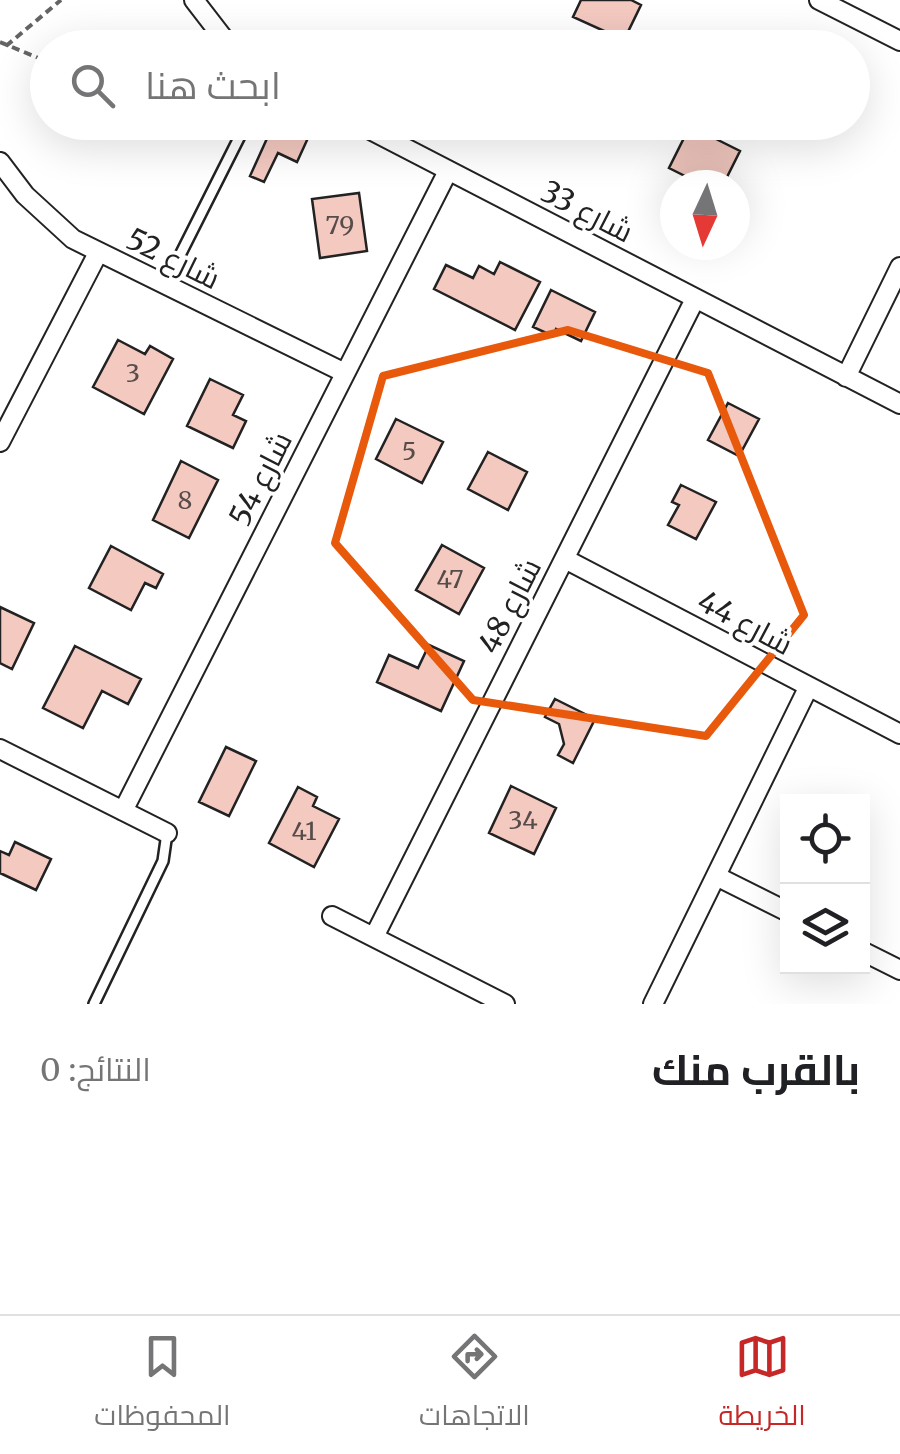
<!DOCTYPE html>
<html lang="ar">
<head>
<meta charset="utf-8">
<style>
  body { margin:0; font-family:Merriweather,Cairo,serif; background:#f2f2f2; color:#202124; direction:rtl }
  .controls { position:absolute; right:30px; bottom:30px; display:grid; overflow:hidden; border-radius:0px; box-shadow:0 10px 40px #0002 }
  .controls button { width:90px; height:90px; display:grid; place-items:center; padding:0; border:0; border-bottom:2px solid #e0e0e0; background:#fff; color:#202124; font:50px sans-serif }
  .compass { position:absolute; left:660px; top:170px; width:90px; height:90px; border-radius:50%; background:#fff; box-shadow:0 10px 40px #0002; rotate:184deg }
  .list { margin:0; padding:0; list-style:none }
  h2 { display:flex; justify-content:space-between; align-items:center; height:130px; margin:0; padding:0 40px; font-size:42px }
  h2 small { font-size:32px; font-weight:400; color:#757577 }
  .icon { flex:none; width:55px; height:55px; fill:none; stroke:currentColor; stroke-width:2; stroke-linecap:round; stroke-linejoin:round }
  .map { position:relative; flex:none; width:900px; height:1004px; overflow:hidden; direction:ltr }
  .search { position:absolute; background:#fff; box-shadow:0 10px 40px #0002; left:30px; right:30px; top:30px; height:110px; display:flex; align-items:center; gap:25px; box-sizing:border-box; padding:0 35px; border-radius:55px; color:#757577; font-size:38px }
  .sheet { height:310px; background:#fff }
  nav { display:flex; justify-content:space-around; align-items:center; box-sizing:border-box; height:140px; border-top:2px solid #e0e0e0; background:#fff; font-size:28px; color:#757577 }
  nav a { display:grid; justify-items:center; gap:5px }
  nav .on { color:#c62828 }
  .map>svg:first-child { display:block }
</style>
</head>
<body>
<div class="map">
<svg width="900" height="1004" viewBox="0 0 900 1004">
  <rect width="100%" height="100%" fill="#fff"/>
  <!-- building -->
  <path fill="#f3c9c0" stroke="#222" stroke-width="2.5" d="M581 0H631L641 5 624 40 573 17Z
    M274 123 308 138 297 162 278 153 264 182 250 176Z
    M690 126 740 151 723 185H703L669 168Z
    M359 193 367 251 320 258 312 199Z
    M500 262 540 282 515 330 434 289 446 265 473 278 479 266 494 274Z
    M551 290 595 312 581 341 556 329 553 336 533 327Z
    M118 340 145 354 150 346 173 359 144 414 93 387Z
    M210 379 243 395 233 415 246 421 233 448 187 426Z
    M728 403 759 419 739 456 708 440Z
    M396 419 443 442 422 483 376 459Z
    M488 452 527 472 508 510 468 489Z
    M181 461 218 480 189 538 153 520Z
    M681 485 716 502 696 539 668 525 679 505 672 502Z
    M442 545 484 568 459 614 416 590Z
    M111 546 163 574 156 588 145 583 131 610 89 588Z
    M0 607 34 623 12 669 0 663Z
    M429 645 464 661 441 711 377 682 389 655 418 668Z
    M75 646 141 679 128 704 102 691 83 728 43 708Z
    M555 699 595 719 573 763 558 755 564 744 559 724 545 717Z
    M226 747 256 761 229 816 199 802Z
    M511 786 556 808 534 854 489 833Z
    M298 787 317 797 313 806 339 819 314 867 269 843Z
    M15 842 51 859 36 890 0 873V851L9 855Z"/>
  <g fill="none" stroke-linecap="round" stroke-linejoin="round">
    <!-- lane casing -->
    <g stroke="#222" stroke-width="14">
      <path id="lane" d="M166 283 247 122
        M94 1004 163 861 167 833"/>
    </g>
    <!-- street casing -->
    <g stroke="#222" stroke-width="22">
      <path id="street" d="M194 0 231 48
        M819 0 900 41
        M355 122 900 404
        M0 162 25 195 73 239 345 373
        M846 377 900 267
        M0 442 98 253
        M565 559 900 734
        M0 749 167 833
        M123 811 448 171
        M716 876 788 912
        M332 916 505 1004
        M374 937 695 299
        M862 951 900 970
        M653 1004 808 688"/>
    </g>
    <!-- path -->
    <path stroke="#646464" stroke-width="4" stroke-dasharray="8 5" stroke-linecap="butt" d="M0 42 48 62
      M6 46 61 0"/>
    <!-- lane -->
    <use href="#lane" stroke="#fff" stroke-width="9"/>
    <!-- street -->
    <use href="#street" stroke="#fff" stroke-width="18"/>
  </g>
  <!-- marked area -->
  <path fill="none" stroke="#e8590c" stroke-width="8" stroke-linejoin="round" d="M568 330 708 373 804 615 706 736 473 700 335 543 383 376Z"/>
  <g text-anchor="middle" stroke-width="8" stroke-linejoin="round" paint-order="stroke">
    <!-- number labels -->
    <g font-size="25" fill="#564c4a">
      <text x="340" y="234">79</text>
      <text x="133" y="382">3</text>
      <text x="409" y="460">5</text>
      <text x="185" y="509">8</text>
      <text x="450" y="588">47</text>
      <text x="523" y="829">34</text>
      <text x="304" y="840">41</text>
    </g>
    <!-- street labels -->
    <g font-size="30" fill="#222" stroke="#fff">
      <text transform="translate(587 212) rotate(27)" y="10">شارع 33</text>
      <text transform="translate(173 259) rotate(26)" y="10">شارع 52</text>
      <text transform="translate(261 479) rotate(-63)" y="10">شارع 54</text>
      <text transform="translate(510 606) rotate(-63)" y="10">شارع 48</text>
      <text transform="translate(745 623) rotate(28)" y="10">شارع 44</text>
    </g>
  </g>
</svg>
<div class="controls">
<button><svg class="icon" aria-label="locate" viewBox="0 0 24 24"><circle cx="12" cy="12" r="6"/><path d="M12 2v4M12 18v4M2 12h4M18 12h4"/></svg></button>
<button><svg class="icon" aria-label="layers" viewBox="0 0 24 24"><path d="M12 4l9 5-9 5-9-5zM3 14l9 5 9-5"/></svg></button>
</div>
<svg class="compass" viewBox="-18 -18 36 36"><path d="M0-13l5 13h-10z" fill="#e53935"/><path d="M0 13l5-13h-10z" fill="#757577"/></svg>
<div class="search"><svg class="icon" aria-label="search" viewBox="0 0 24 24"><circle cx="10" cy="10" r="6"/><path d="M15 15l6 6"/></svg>ابحث هنا</div>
</div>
<section class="sheet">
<h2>بالقرب منك<small>النتائج: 0</small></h2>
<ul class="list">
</ul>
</section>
<nav>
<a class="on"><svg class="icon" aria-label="map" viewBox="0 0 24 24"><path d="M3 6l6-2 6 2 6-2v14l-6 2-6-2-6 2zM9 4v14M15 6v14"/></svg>الخريطة</a>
<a><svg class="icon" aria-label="directions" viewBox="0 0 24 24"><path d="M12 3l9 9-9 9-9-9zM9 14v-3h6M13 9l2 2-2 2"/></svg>الاتجاهات</a>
<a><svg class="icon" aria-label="saved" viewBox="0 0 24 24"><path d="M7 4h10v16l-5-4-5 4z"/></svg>المحفوظات</a>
</nav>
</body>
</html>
